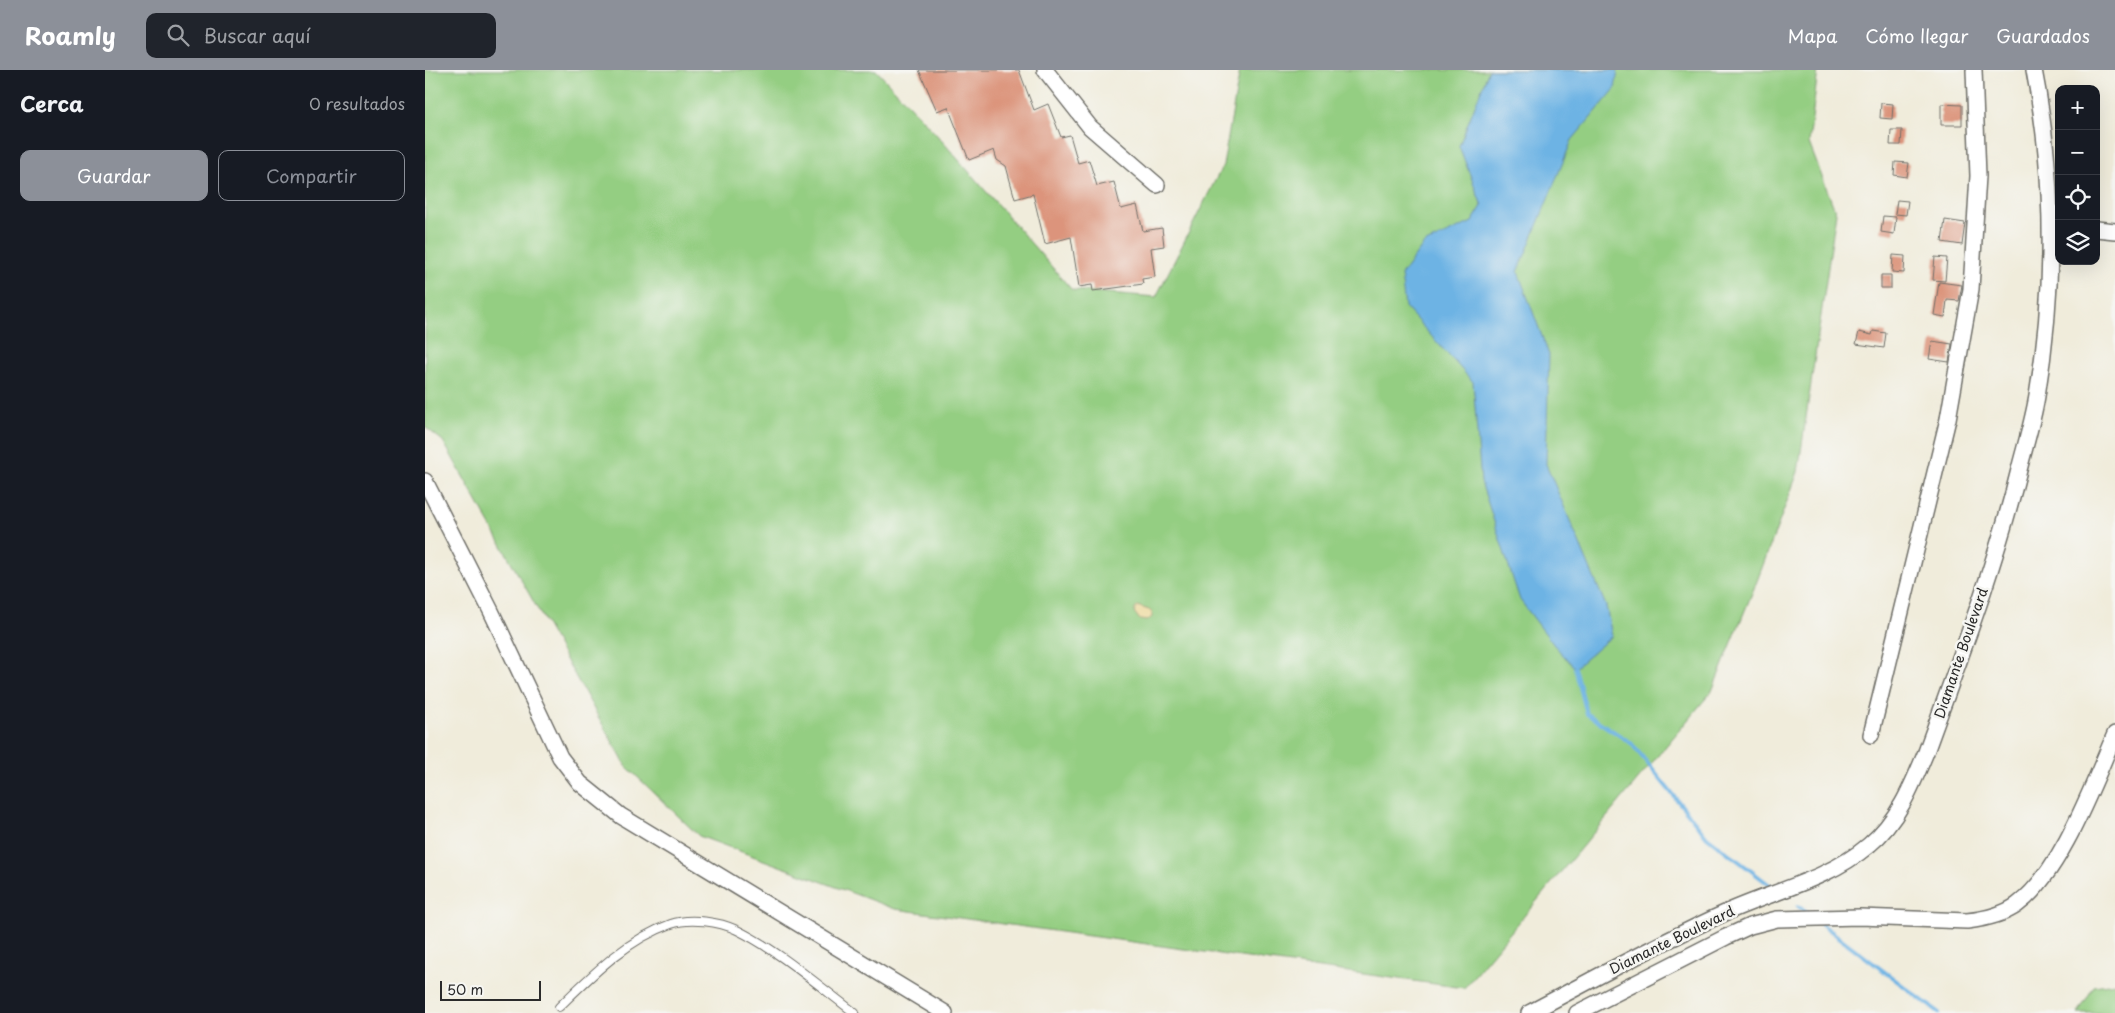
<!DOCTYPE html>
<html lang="es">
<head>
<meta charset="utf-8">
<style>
  body { margin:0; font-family:"Playpen Sans",sans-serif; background:#20242c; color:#f1f3f6 }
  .controls { position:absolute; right:15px; top:15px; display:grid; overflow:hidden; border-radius:10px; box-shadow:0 5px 20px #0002 }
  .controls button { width:45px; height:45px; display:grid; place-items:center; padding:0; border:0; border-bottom:1px solid #363941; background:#171b24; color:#f1f3f6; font:25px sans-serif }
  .scale { position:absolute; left:15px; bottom:12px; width:101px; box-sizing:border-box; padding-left:5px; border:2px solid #2b2b2b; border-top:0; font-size:14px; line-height:18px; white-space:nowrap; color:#2b2b2b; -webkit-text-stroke:4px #f6f6f2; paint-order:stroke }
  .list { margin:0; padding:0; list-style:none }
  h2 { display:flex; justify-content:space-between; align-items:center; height:65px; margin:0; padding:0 20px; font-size:21px }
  h2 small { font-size:16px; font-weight:400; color:#9ea1a6 }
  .actions { display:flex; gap:10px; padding:15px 20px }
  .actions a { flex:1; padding:11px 0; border:1px solid #8c9099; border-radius:10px; text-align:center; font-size:18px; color:#8c9099 }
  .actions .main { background:#8c9099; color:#fff }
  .icon { flex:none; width:28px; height:28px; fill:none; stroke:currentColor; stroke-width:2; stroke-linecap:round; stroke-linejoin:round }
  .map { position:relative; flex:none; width:1690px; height:943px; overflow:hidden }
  header { display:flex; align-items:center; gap:30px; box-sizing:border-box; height:70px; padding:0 25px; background:#8c9099; color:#fff }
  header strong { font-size:24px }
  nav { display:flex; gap:28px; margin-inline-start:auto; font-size:18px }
  .search { width:350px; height:45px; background:#20242c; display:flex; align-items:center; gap:12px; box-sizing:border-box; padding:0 18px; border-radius:10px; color:#9ea1a6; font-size:19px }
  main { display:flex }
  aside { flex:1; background:#171b24 }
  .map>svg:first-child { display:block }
</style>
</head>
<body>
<header>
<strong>Roamly</strong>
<div class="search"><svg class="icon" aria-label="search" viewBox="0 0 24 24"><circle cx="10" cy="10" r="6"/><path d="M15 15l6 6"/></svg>Buscar aquí</div>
<nav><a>Mapa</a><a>Cómo llegar</a><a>Guardados</a></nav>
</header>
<main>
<aside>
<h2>Cerca<small>0 resultados</small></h2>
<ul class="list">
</ul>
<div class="actions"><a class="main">Guardar</a><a>Compartir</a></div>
</aside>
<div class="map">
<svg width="1690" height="943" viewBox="0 0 1690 943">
  <rect width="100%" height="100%" fill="#f6f6f2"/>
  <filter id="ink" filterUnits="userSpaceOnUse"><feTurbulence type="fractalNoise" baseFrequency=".02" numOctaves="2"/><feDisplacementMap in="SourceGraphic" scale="10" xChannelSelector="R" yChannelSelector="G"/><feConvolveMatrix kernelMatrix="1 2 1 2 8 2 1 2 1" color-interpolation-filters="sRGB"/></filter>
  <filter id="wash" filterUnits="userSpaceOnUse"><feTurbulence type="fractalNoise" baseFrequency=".0096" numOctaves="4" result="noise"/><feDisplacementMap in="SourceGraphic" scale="20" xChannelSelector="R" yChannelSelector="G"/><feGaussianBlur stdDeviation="1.12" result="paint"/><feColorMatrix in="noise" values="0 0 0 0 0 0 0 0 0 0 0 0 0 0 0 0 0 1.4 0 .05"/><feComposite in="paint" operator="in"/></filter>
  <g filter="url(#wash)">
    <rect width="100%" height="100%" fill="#f0ecdb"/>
    <!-- green -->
    <path fill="#94ce82" stroke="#607c56" d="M0 0H451L511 64 647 220 731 227 798 95 815 0H1393L1384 73 1411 143 1373 402 1332 511 1287 621 1039 918 470 839 274 766 201 696 18 371 0 357Z
      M1690 913V943H1653L1669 916Z"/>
    <!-- sand -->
    <path fill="#eeda9e" stroke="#8c8264" d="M712 536 727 541V547L722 551 715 550 709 542Z"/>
    <!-- water -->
    <path fill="#6db3e4" stroke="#4c6f88" d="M1064 0H1193L1190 19 1147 70 1093 202 1124 285 1121 394 1181 536 1187 566 1150 598 1129 575 1095 530 1056 412 1048 312 980 237 976 205 999 174 1047 152 1057 136 1034 76Z"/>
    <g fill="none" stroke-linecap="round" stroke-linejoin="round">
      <!-- stream -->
      <path stroke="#6db3e4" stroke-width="4" d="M1150 598 1162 644 1206 673 1282 767 1350 819
        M1373 836 1383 844
        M1394 852 1514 943"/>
    </g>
    <g id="blocks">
      <!-- building -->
      <path fill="#dc947b" d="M494 0H594L609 40 623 34 636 67 645 65 653 93 664 90 672 116 689 112 696 139 712 135 718 161 737 158 739 176 726 178 730 207 717 209 718 214 668 221 667 215 654 217 646 167 620 174 608 124 590 129 581 96 572 90 569 80 544 90 523 37 512 41Z
        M1456 33 1468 34 1467 49 1455 48Z
        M1516 34 1537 35V55H1516Z
        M1466 60H1477L1476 75H1465Z
        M1470 92 1484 93 1482 107 1469 105Z
        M1472 130 1483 131 1481 145 1470 144Z
        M1458 146 1471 147 1469 164 1456 162Z
        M1520 150 1540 153 1537 175 1517 172Z
        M1468 185 1480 186 1479 203 1467 202Z
        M1510 187 1522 188 1520 211 1508 210Z
        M1456 205H1466V218H1456Z
        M1514 212 1537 215 1534 231 1522 230 1520 247 1509 245Z
        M1448 261 1461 263 1459 278 1431 274 1434 262 1447 265Z
        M1507 271 1527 274 1524 292 1504 289Z"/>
    </g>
  </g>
  <g filter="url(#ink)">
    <use href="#blocks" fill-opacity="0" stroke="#706f69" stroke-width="1"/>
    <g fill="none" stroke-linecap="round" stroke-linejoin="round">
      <!-- lane casing -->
      <g stroke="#706f69" stroke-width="10">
        <path id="lane" d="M134 937C167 905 201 870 246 854 265 847 295 852 312 860 353 880 394 916 430 943"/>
      </g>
      <!-- street casing -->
      <g stroke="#706f69" stroke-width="18">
        <path id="street" d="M620 0 665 57 732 115
          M1671 159 1690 161
          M0 411 66 541 135 687 155 713 196 746 520 943
          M1446 665 1523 349 1546 219 1553 106 1549 0
          M1104 943C1169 909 1233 873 1300 843 1348 821 1403 810 1444 775 1473 751 1487 716 1501 682 1535 588 1571 494 1595 396 1601 373 1608 350 1612 326 1630 217 1630 108 1609 0
          M1152 943 1301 867 1325 856 1352 849 1435 847 1542 851C1559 849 1578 845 1592 835 1636 803 1668 714 1690 664"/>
      </g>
      <!-- lane -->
      <use href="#lane" stroke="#fff" stroke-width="8"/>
      <!-- street -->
      <use href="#street" stroke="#fff" stroke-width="15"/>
    </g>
  </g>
  <g text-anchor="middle" stroke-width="5" stroke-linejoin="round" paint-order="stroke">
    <!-- street labels -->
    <g font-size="14" fill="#2b2b2b" stroke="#f6f6f2">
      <text transform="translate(1536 583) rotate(-71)" y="5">Diamante Boulevard</text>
      <text transform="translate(1247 870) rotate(-26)" y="5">Diamante Boulevard</text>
    </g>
  </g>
</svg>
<div class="controls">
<button>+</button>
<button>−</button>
<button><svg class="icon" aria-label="locate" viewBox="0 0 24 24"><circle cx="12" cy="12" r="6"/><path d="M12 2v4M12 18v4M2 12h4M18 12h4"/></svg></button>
<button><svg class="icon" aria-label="layers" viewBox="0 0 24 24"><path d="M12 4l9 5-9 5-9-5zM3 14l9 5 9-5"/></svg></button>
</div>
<div class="scale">50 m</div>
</div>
</main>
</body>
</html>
